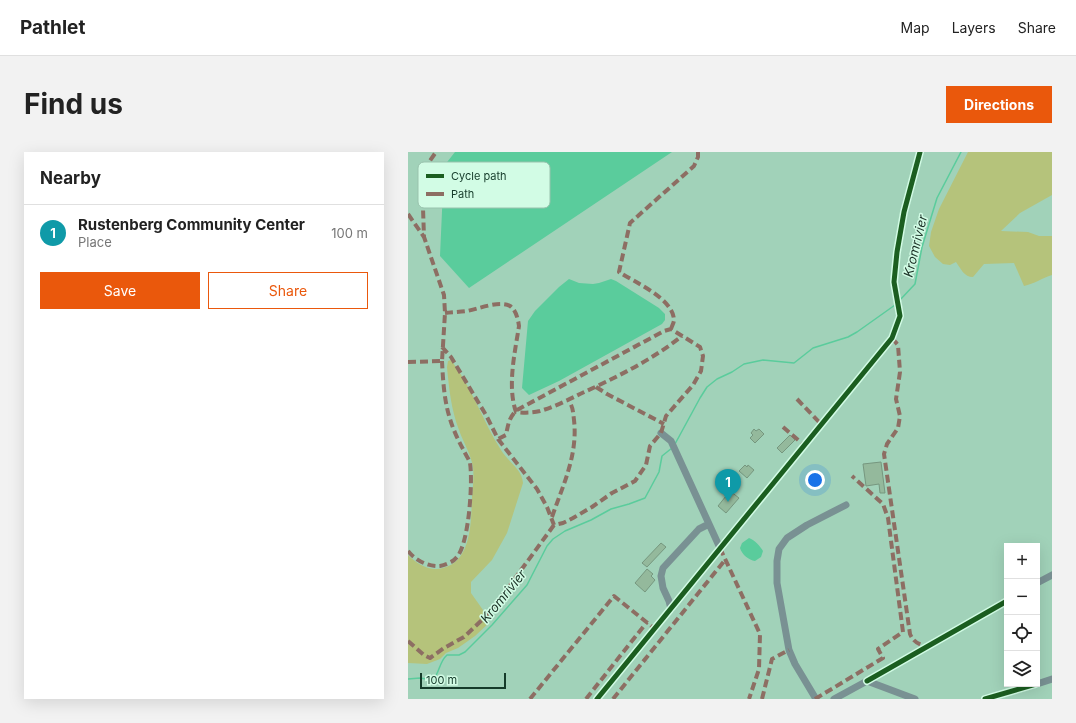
<!DOCTYPE html>
<html lang="en">
<head>
<meta charset="utf-8">
<style>
  body { margin:0; font-family:Inter,sans-serif; background:#f2f2f2; color:#222 }
  .controls { position:absolute; right:12px; bottom:12px; display:grid; overflow:hidden; border-radius:0px; box-shadow:0 4px 16px #0002 }
  .controls button { width:36px; height:36px; display:grid; place-items:center; padding:0; border:0; border-bottom:1px solid #e0e0e0; background:#fff; color:#222; font:20px sans-serif }
  .scale { position:absolute; left:12px; bottom:10px; width:86px; box-sizing:border-box; padding-left:4px; border:2px solid #153b2a; border-top:0; font-size:11px; line-height:14px; white-space:nowrap; color:#153b2a; -webkit-text-stroke:3px #d2fce5; paint-order:stroke }
  .you { position:absolute; left:407px; top:328px; width:14px; height:14px; margin:-10px; border:3px solid #fff; border-radius:50%; background:#1a73e8; box-shadow:0 0 0 6px #1a73e833 }
  .badge { display:grid; place-items:center; width:26px; height:26px; border-radius:50%; background:#ea580c; color:#fff; font-size:13px; font-weight:700 }
  .pin { position:absolute; translate:-50% -33px; filter:drop-shadow(0 1px 2px #0008) }
  .pin::after { content:''; position:absolute; top:21px; width:14px; height:12px; background:inherit; clip-path:polygon(0 0,100% 0,50% 100%) }
  .list { margin:0; padding:0; list-style:none }
  h2 { display:flex; justify-content:space-between; align-items:center; height:52px; margin:0; padding:0 16px; font-size:17px }
  h2 small { font-size:13px; font-weight:400; color:#767676 }
  .list li { display:grid; grid-template-columns:26px 1fr auto; gap:12px; align-items:center; box-sizing:border-box; height:56px; padding:0 16px; border-top:1px solid #e0e0e0 }
  .list b { display:block; font-size:15px; white-space:nowrap }
  .list p { margin:0; font-size:13px; white-space:nowrap; color:#767676 }
  .list em { font-size:13px; font-style:normal; color:#767676 }
  .actions { display:flex; gap:8px; padding:12px 16px }
  .actions a { flex:1; padding:9px 0; border:1px solid #ea580c; border-radius:0px; text-align:center; font-size:14px; color:#ea580c }
  .actions .main { background:#ea580c; color:#fff }
  .icon { flex:none; width:22px; height:22px; fill:none; stroke:currentColor; stroke-width:2; stroke-linecap:round; stroke-linejoin:round }
  .map { position:relative; flex:none; width:644px; height:547px; overflow:hidden; border-radius:0px }
  header { display:flex; align-items:center; gap:24px; box-sizing:border-box; height:56px; padding:0 20px; background:#fff; border-bottom:1px solid #e0e0e0 }
  header strong { font-size:19px }
  nav { display:flex; gap:22px; margin-inline-start:auto; font-size:14px }
  .intro { display:flex; align-items:center; justify-content:space-between; box-sizing:border-box; height:96px; padding:0 24px }
  h1 { margin:0; font-size:28px }
  .button { padding:10px 18px; border-radius:0px; background:#ea580c; color:#fff; font-size:14px; font-weight:700 }
  main { display:flex; gap:24px; padding:0 24px }
  aside { flex:1; background:#fff; border-radius:0px; box-shadow:0 4px 16px #0002 }
  .map>svg:first-child { display:block }
</style>
</head>
<body>
<header>
<strong>Pathlet</strong>
<nav><a>Map</a><a>Layers</a><a>Share</a></nav>
</header>
<div class="intro"><h1>Find us</h1><a class="button">Directions</a></div>
<main>
<aside>
<h2>Nearby<small></small></h2>
<ul class="list">
<li><span class="badge" style="background:#0f9aa8">1</span><div><b>Rustenberg Community Center</b><p>Place</p></div><em>100 m</em></li>
</ul>
<div class="actions"><a class="main">Save</a><a>Share</a></div>
</aside>
<div class="map">
<svg width="644" height="547" viewBox="0 0 644 547">
  <rect width="100%" height="100%" fill="#a1d2b9"/>
  <!-- green -->
  <path fill="#b5c37b" d="M560 0H644V43L612 61 593 79 620 80 631 84H644V123C634 126 626 132 616 134L606 111 576 112 565 125C556 125 553 117 548 110L542 113 535 112 527 105 521 94 523 80 531 57Z
    M43 208C64 235 75 270 93 298 100 310 114 317 115 331L99 381 84 408 63 430V441L75 458 81 471 67 484 50 496 38 501 32 507 19 512 0 511V403C9 412 22 420 35 416 64 409 63 369 64 345 65 335 66 324 65 315 63 302 55 290 51 278 43 257 41 236 39 215L40 209Z"/>
  <!-- water -->
  <path fill="#5acc9c" d="M47 0H264L61 136 32 104 36 14Z
    M161 127 171 131 185 132 191 131 203 127 208 129 251 156 257 162V168L254 172 151 229 121 243 114 236 120 169 127 159 151 135Z
    M341 386C347 388 352 394 355 399L353 405 347 409C341 408 334 403 332 396L334 391Z"/>
  <g fill="none" stroke-linecap="round" stroke-linejoin="round">
    <!-- stream -->
    <path stroke="#5acc9c" stroke-width="1.5" d="M491 149 507 132 514 95 529 46 553 0
      M267 292 292 246 299 235 309 227 324 220 336 212 355 208 386 211 405 196 440 185 449 180 487 153
      M0 527 12 526 25 528C32 520 31 510 39 503H51L57 500 84 473 119 433 139 394 145 387 157 379 183 368 203 357 221 352 237 346 251 320 254 304 264 296"/>
  </g>
  <!-- building -->
  <path fill="#94b99c" stroke="#76977f" d="M346 277 348 279 351 277 356 282 347 291 342 286 345 283 343 281Z
    M382 283 387 288 374 301 369 296Z
    M473 310 477 341H472L471 332 458 334 455 312Z
    M337 313 339 315 340 313 346 318 339 326 331 319Z
    M322 339 331 346 318 361 310 354Z
    M253 391 258 395 239 415 234 411Z
    M239 417 245 422 243 424 247 428 237 440 227 431Z"/>
  <g fill="none" stroke-linecap="round" stroke-linejoin="round">
    <!-- minor -->
    <path stroke="#799193" stroke-width="7" d="M253 281 263 289 312 396
      M629 431 644 423
      M263 457 261 449 255 436 253 424 255 416 291 377 301 372
      M459 529 599 449
      M629 532 644 527
      M189 547 484 186 492 164 486 130 489 100 496 60 512 0
      M408 547 387 512 381 498 369 431V409L371 397 379 386 399 373 438 353
      M426 547 459 529 507 547
      M577 547 628 532"/>
    <!-- quiet -->
    <path stroke="#8d6e63" stroke-width="4" stroke-dasharray="8 4" stroke-linecap="butt" d="M0 62 16 85
      M37 161C44 160 51 160 59 159 70 157 92 148 102 154 108 158 110 167 111 174 107 200 99 234 108 260 116 261 124 261 132 259 146 255 160 248 172 242 207 226 244 208 274 184
      M263 177C264 174 266 170 266 168 265 146 226 130 211 120L222 71 286 14 290 5V0
      M484 186 490 193 492 220 488 247 492 264 490 276 479 292 476 302 502 482C506 491 511 492 519 495
      M34 195 43 205 78 263 90 287 129 337 139 355 146 373 155 371 165 366 184 355 204 341 227 329 238 313 242 294 253 281 258 264 285 233 293 219 295 204 292 195 263 177 256 179 109 258C101 265 100 273 98 283L90 287
      M0 210 34 209 37 161 36 143 16 85 14 27 21 10 28 0
      M188 235 199 242 256 272
      M389 247 413 272
      M375 275 396 293
      M144 365C155 333 170 303 166 268 165 260 165 254 160 248
      M312 396 352 482 351 517 341 547
      M0 399C7 408 20 415 32 414 37 413 45 410 48 406 61 394 65 329 62 311 61 307 57 302 55 297 50 288 45 277 42 267 36 248 35 228 34 209
      M0 489 16 503 22 506 36 496 56 485 75 467 89 451 146 373
      M122 547 206 444 247 477
      M178 547 239 470
      M205 547 317 408
      M354 547 364 507 381 498
      M407 547 475 506 470 497 495 480 480 366 475 352 444 324"/>
    <!-- cycleway casing -->
    <g stroke="#d2fce5" stroke-width="8">
      <path id="cycleway" d="M459 529 599 449
        M189 547 484 186 492 164 486 130 489 100 496 60 512 0
        M577 547 628 532"/>
    </g>
    <!-- cycleway -->
    <use href="#cycleway" stroke="#1b5e20" stroke-width="5"/>
  </g>
  <g text-anchor="middle" stroke-width="3" stroke-linejoin="round" paint-order="stroke">
    <!-- water labels -->
    <g font-size="13" font-style="italic" fill="#1b3126" stroke="#d2fce5">
      <text transform="translate(507 94) rotate(-76)" y="5">Kromrivier</text>
      <text transform="translate(95 444) rotate(-51)" y="5">Kromrivier</text>
    </g>
  </g>
  <!-- legend -->
  <rect x="10" y="10" width="132" height="46" rx="6" fill="#d2fce5" stroke="#99c2ad" stroke-width="1"/>
  <rect x="18" y="22" width="18" height="4" fill="#1b5e20"/>
  <rect x="18" y="40" width="18" height="4" fill="#8d6e63"/>
  <g font-size="11" fill="#153b2a">
    <text x="43" y="28">Cycle path</text>
    <text x="43" y="46">Path</text>
  </g>
</svg>
<div class="controls">
<button>+</button>
<button>−</button>
<button><svg class="icon" aria-label="locate" viewBox="0 0 24 24"><circle cx="12" cy="12" r="6"/><path d="M12 2v4M12 18v4M2 12h4M18 12h4"/></svg></button>
<button><svg class="icon" aria-label="layers" viewBox="0 0 24 24"><path d="M12 4l9 5-9 5-9-5zM3 14l9 5 9-5"/></svg></button>
</div>
<div class="scale">100 m</div>
<div class="you"></div>
<div class="pin badge" style="left:320px;top:350px;background:#0f9aa8">1</div>
</div>
</main>
</body>
</html>
